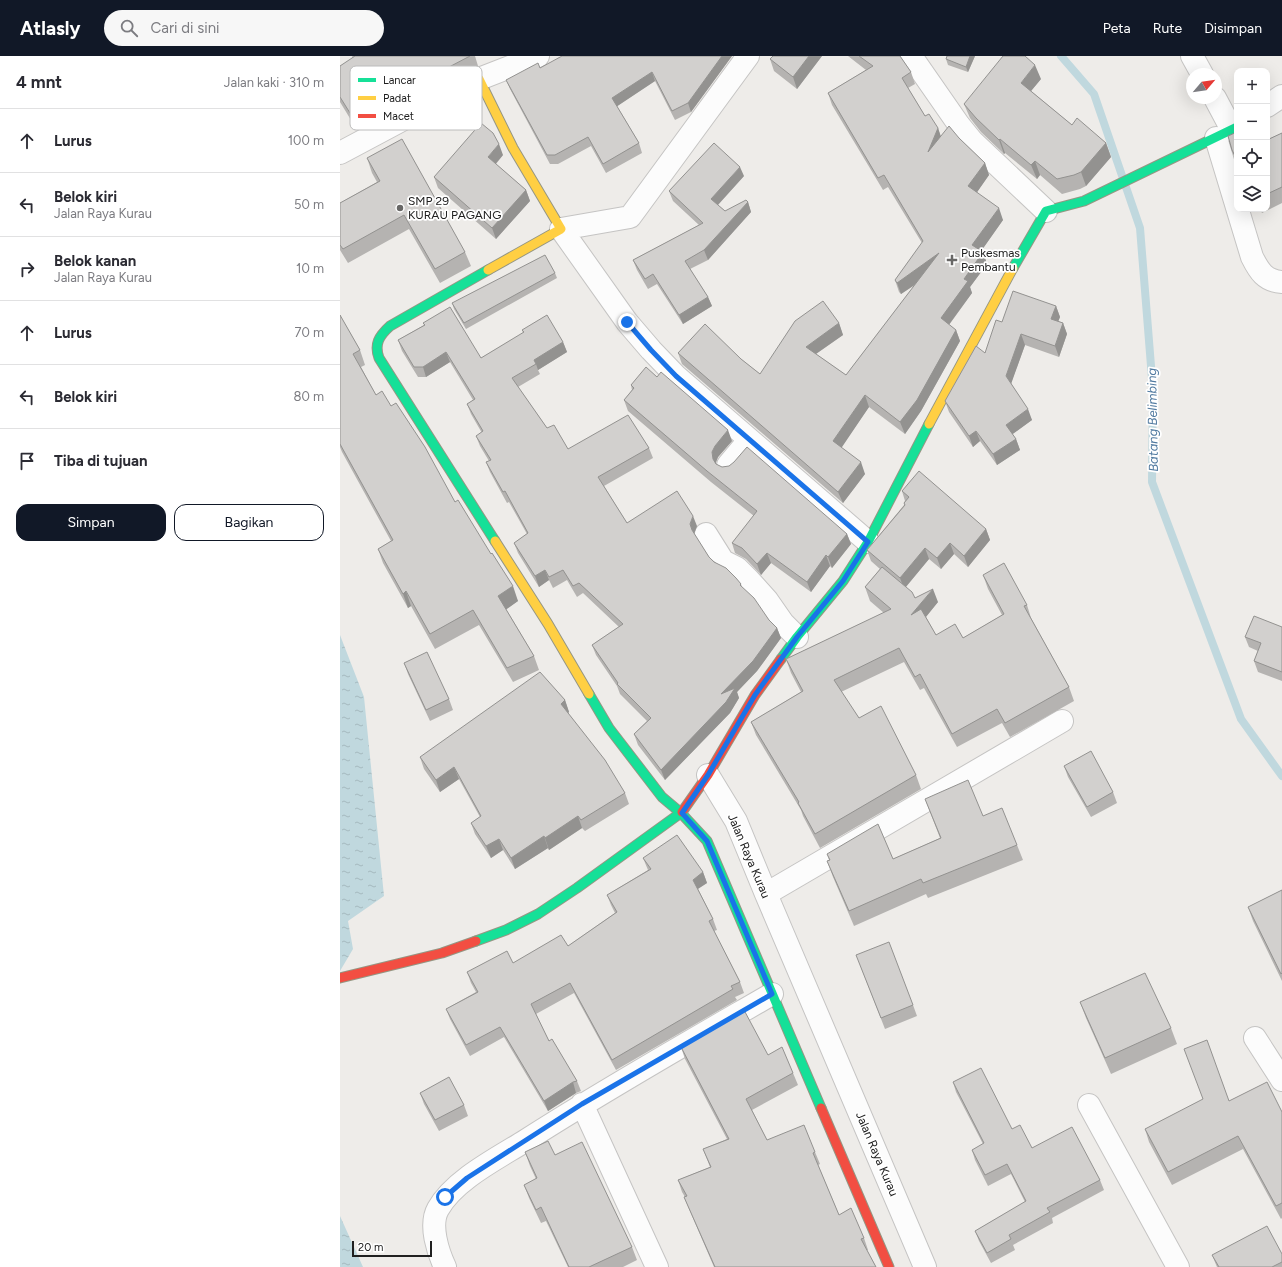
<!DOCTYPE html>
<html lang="id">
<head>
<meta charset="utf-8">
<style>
  body { margin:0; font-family:Figtree,sans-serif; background:#f7f7f7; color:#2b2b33 }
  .controls { position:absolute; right:12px; top:12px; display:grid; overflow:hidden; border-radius:8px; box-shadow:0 4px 16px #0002 }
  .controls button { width:36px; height:36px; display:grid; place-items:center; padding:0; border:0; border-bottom:1px solid #e1e1e2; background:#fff; color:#2b2b33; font:20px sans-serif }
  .compass { position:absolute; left:846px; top:12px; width:36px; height:36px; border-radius:50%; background:#fff; box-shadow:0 4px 16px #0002; rotate:61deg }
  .scale { position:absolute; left:12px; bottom:10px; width:80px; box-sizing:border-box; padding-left:4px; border:2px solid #202020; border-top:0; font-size:11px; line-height:14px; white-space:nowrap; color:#202020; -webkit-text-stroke:3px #fff; paint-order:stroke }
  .stop { position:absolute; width:12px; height:12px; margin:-9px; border:3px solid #1a73e8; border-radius:50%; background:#fff }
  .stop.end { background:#1a73e8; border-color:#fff; box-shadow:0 1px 4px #0008 }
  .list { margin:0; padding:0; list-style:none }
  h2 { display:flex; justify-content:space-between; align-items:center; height:52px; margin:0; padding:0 16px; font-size:17px }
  h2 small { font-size:13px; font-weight:400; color:#7c7c81 }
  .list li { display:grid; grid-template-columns:26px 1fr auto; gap:12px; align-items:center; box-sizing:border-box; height:64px; padding:0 16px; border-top:1px solid #e1e1e2 }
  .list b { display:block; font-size:15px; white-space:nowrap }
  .list p { margin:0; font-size:13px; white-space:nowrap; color:#7c7c81 }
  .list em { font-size:13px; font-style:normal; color:#7c7c81 }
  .actions { display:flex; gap:8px; padding:12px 16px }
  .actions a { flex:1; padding:9px 0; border:1px solid #111827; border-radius:12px; text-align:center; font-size:14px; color:#111827 }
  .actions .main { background:#111827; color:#fff }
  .icon { flex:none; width:22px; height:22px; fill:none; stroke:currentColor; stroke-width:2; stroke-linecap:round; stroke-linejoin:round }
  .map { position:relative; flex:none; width:942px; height:1211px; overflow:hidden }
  header { display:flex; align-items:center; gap:24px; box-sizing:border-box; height:56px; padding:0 20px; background:#111827; color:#fff }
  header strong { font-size:19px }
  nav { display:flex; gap:22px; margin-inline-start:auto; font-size:14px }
  .search { width:280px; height:36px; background:#f7f7f7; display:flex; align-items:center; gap:10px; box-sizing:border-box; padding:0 14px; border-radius:22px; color:#7c7c81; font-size:15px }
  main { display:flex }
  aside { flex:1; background:#fff }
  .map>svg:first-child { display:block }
</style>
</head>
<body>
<header>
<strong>Atlasly</strong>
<div class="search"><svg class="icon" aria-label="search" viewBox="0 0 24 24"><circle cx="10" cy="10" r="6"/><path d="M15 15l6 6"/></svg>Cari di sini</div>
<nav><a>Peta</a><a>Rute</a><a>Disimpan</a></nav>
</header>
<main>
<aside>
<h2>4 mnt<small>Jalan kaki · 310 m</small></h2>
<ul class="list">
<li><svg class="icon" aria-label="ahead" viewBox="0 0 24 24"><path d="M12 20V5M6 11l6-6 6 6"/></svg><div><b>Lurus</b></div><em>100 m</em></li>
<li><svg class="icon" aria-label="left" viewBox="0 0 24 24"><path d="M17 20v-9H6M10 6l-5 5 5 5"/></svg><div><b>Belok kiri</b><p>Jalan Raya Kurau</p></div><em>50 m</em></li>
<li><svg class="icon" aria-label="right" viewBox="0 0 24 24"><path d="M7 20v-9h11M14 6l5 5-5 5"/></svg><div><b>Belok kanan</b><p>Jalan Raya Kurau</p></div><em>10 m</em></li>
<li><svg class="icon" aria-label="ahead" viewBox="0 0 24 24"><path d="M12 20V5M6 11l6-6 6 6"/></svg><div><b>Lurus</b></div><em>70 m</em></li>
<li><svg class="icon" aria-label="left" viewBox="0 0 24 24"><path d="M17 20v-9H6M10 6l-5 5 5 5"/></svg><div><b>Belok kiri</b></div><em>80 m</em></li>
<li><svg class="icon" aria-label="arrive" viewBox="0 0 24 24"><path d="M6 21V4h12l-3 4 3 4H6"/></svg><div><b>Tiba di tujuan</b></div></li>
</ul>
<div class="actions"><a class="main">Simpan</a><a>Bagikan</a></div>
</aside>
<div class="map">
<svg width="942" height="1211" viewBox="0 0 942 1211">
  <defs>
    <pattern id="water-ripples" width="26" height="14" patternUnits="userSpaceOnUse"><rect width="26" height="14" fill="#c0d8de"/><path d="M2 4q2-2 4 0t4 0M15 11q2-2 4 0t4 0" fill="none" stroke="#a5b9be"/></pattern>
  </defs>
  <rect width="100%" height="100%" fill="#eeece9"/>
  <!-- water -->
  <path fill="url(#water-ripples)" d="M0 579 24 641 44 840 8 865 13 893 0 915Z
    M0 1160 23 1211H0Z"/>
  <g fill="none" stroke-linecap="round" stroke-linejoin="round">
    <!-- stream -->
    <path stroke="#c0d8de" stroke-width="8" d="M721 0 754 38 800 172 813 335 812 426 901 663 942 720"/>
    <!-- street casing -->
    <g stroke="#c5c4c3" stroke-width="24">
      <path id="street" d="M408 0 290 161 221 173 287 266 311 294 336 320 528 486
        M571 0 619 69 632 85 706 155
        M852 0 862 18
        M875 42 892 74
        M927 50 942 40
        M876 82 912 201C919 215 925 225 942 226
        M0 97 139 23 198 0
        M388 409 409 384
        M366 478 383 505 397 512 409 524 427 544 443 567 457 581
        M368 719 396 765 426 838 585 1211
        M426 838 722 665
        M915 982 942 1024
        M242 1048 317 1211
        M749 1049 838 1211
        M105 1211C98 1196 89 1169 98 1153 114 1124 158 1102 185 1085 266 1033 349 986 432 938"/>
    </g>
    <!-- fast casing -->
    <g stroke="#959683" stroke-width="11">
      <path id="fast" d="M673 212 706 155 744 145 897 71
        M148 214 50 270C39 280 34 288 39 302L155 485
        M441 603 457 581 503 525 528 486 589 368
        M249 638 269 672 322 741 341 757 367 785 481 1052
        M136 885 166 874 198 858 237 832 342 756"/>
    </g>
    <!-- slow casing -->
    <g stroke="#959683" stroke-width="11">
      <path id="slow" d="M139 23 173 92 221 173 148 214
        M589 368 673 212
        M155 485 208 568 249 638"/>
    </g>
    <!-- jam casing -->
    <g stroke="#959683" stroke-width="11">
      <path id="jam" d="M342 756 368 719 415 639 441 603
        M0 922 102 897 136 885
        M481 1052 549 1211"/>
    </g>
    <!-- street -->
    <use href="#street" stroke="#fcfcfc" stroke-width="22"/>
    <!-- fast -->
    <use href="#fast" stroke="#16e098" stroke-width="9"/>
    <!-- slow -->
    <use href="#slow" stroke="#ffcf43" stroke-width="9"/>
    <!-- jam -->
    <use href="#jam" stroke="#f24e42" stroke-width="9"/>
  </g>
  <!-- wall -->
  <path fill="#b5b3b1" d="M12 0H135L138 10 57 53 52 45 14 69 0 46V10L13 2Z
    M392 0 351 56 335 64 315 25 277 50 299 87 302 97 266 117 251 90 218 108H210L170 33 166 24 200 12Z
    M433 0H482L457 33 434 15 430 3Z
    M508 0H560L571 16 575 28 568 32 585 60 598 72 601 81 619 82 645 107 649 119 637 136 663 164 641 195 643 196 647 208 630 231 632 237 609 269 616 274 620 285 581 355 565 378 529 351 501 391 525 418 503 447 342 308 338 297 401 303 420 318 499 267 503 279 476 298 506 319 575 229 561 238 559 236 555 224 582 187 548 131 543 134 492 49 488 37 526 14Z
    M607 0H635L628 16 608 9 606 3Z
    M701 23 691 35 732 69 766 87 771 101 746 130 740 133 722 138 700 119 697 123 665 97 664 98 641 76 630 62 624 48Z
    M897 76V108L892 94Z
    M942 77V147L922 157 920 153H927V84Z
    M163 99 156 108 186 134 190 145 156 183 98 132 94 121Z
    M27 102 125 196 131 210 100 227 69 173 8 207 0 194V147L37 126 32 117Z
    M404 120 378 149 385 155 408 146 411 156 368 204 350 213 368 241 372 250 343 268 317 228 308 233 297 214 293 204 359 169 333 145 329 135Z
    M215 217 217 222 126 273 114 253 112 247Z
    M716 250 720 261 718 265 723 267 727 278 719 301 685 289 671 327 692 364 672 378 676 383 680 394 657 409 640 385 633 391 609 356 605 345 645 297 662 266Z
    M0 259 20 294 25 309 21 311 36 339 51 350 115 446 178 545 166 553 194 600 199 614 173 626 139 569 95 593 71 550 68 552 43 507 38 493 51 485 2 396 0 391Z
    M83 267 141 302 183 277 182 274 223 286 227 296 198 314 200 318 178 331 207 372 228 393 309 392 313 402 264 430 287 467 357 470 354 478 369 501 401 528 402 531 429 564 437 572 441 582 417 615 397 636 399 642 390 657 325 724 298 689 294 678 307 665 280 638 277 630 256 599 252 589 279 571 243 537 237 541 227 524 213 532 209 524 199 531 178 497 174 487 187 478 169 446 167 447 150 416 146 406 149 405 140 390 136 380 142 377 131 358 127 348 133 344 110 306 86 321H78L62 295 58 284 84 269Z
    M291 329 392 385 378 401 376 406V408L507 478 511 488 492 512 490 510 471 536 431 507 421 519 406 503 395 497 392 487 414 460 371 426 288 355 284 344 292 334Z
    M562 435 646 473 650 484 628 511 614 498 601 513 589 503 566 531 575 542 598 546 586 561 596 579 623 582 662 559 648 533 643 519 687 549 691 562 729 631 734 645 670 681 662 667 617 691 584 632 580 634 564 606 501 636 519 662 576 719 581 733 480 792 463 760 461 754 416 679 411 666 461 636 451 617 446 603 544 557 530 545 525 531 540 513 531 505 527 494 564 449V447L565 445Z
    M942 571V625L918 616 914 605 918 595 909 591 905 581Z
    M64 607 109 643 113 654 90 665 68 618Z
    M225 644 229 656 228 657 285 737 289 748 245 775 242 772 209 794 208 792 175 813 163 794 151 802 135 778 131 767 140 761 119 723 100 736 84 713 80 701Z
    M724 710 773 736 777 747 751 761 728 721Z
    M585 743 643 760 677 789 683 804 588 842 586 838 514 870 493 821 487 805 489 804 487 798 553 803 600 782Z
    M303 802 363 816 367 827 358 833 373 863 377 874 374 875 400 926 404 937 395 941 397 944 276 1014 234 937 196 958 209 985 237 1025 241 1035 236 1037 208 1055 164 981 130 1000 110 963 106 953 136 936 131 927 127 916 173 907 228 890 275 857 271 849 267 839 308 814Z
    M942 834V925L913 865 908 851Z
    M520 909 573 949 577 960 545 973Z
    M740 946 831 972 837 988 771 1018 746 962Z
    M341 991 428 999 453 1017 458 1029 412 1054 427 1084 475 1096 480 1108 478 1109 499 1159 524 1182 528 1194H527L536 1211H374L349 1153 344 1141H345L342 1136 338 1124 370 1111 363 1093 387 1083 345 1003Z
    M613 1026 672 1073 692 1092 760 1124 764 1134 712 1162 713 1167 673 1189 675 1194 651 1207 639 1185 635 1175 685 1146 671 1118 648 1130 635 1104 632 1094 643 1088 616 1036Z
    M80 1037 124 1049 128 1060 99 1075 84 1048Z
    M889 1045 942 1056V1162L941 1163 903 1093 832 1129 809 1086 805 1073Z
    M185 1096 215 1099 292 1191 297 1204 283 1211H228L206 1165 201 1167 189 1142 184 1129 196 1123 190 1110Z
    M942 1198V1211H877L872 1199Z"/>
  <!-- shaded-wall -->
  <path fill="#939290" d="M382 0H392L351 56 348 47Z
    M469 0H482L457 33 453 21Z
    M630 0H635L628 16 626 11Z
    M695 9 701 23 686 41 681 27Z
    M312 16 315 25 276 51 272 42Z
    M598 72 602 84 588 96Z
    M660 83 665 97 664 98 659 84Z
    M766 87 771 101 746 130 741 116Z
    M159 88 163 99 152 112 148 101Z
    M695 105 700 119 697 123 691 109Z
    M645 107 649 119 633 142 628 130Z
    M400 111 404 120 375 152 371 143Z
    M186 134 190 145 156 183 152 172Z
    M408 146 411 156 368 204 364 194Z
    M659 152 663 164 637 201 632 189Z
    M643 196 647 208 630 231 632 237 605 274 601 262 624 223Z
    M599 197 604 209 561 238 557 227Z
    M368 241 372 250 343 268 339 259Z
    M716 250 720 261 715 274 711 263Z
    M499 267 503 279 470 302 466 291Z
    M723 267 727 278 719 301 715 290Z
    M616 274 620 285 581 355 565 378 560 366Z
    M681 278 685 289 670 331 666 320Z
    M223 286 227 296 198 314 196 308 194 304Z
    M106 296 110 306 86 321 83 311Z
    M525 339 529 351 498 397 493 385Z
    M688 353 692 364 670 380 666 369Z
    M388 374 392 385 378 401 376 406V414L373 403 372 396 375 390Z
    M636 375 640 385 633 391 629 380Z
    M676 383 680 394 657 409 653 398Z
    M521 406 525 418 503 447 498 436Z
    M353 460 357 470 354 478 352 474 350 468Z
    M646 473 650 484 628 511 624 500Z
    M507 478 511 488 492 512 488 501Z
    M610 487 614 498 601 513 597 502Z
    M585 492 589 503 564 533 560 522Z
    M427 497 431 507 421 519 417 508Z
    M486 499 490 510 471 536 467 526Z
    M205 514 209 524 199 531 195 520Z
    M173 530 178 545 164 555 158 540Z
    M593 533 598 546 576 573 571 559Z
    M66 535 71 550 68 552 63 538Z
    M437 572 441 582 417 615 397 636 399 642 390 657 325 724 321 714 381 638Z
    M225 644 229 656 226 659 221 648Z
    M114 711 119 723 100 736 96 724Z
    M238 760 242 772 209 794 205 782Z
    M204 780 208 792 175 813 171 802Z
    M159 783 163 794 151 802 146 790Z
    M363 816 367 827 356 834 353 824Z
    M233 1026 236 1037 208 1055 204 1045Z"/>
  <!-- building -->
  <path fill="#d2d0ce" stroke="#939290" d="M15 0H130L52 41 48 33 10 57 0 41V10Z
    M222 0H382L348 47 332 55 312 16 272 42 299 87 263 108 248 81 215 99H207L166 24 198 7 200 12Z
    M433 0H469L453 21 430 3Z
    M519 0H560L571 16 562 22 585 60 589 58 598 72 588 96 609 70 619 82 645 107 628 130 659 152 632 189 643 196 624 223 628 225 601 262 616 274 577 344 560 366 525 339 493 385 521 406 498 436 338 297 365 268 401 303 420 318 455 265 483 245 499 267 466 291 506 319 599 197 557 227 555 224 583 185 544 119 538 122 488 37 533 10Z
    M607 0H630L626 11 606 3Z
    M663 0H685L695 9 681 27 732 69 737 62 766 87 741 116 734 119 717 123 695 105 691 109 660 83 659 84 636 62 624 48Z
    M141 67 153 77 159 88 148 101 186 134 152 172 94 121Z
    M897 76V104L892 94 888 80Z
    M942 77V131L927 138V84Z
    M62 83 125 196 95 213 64 159 3 193 0 189V147L40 125 27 102Z
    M374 87 400 111 371 143 385 155 406 144 408 146 364 194 345 205 368 241 339 259 313 218 305 223 293 204 363 167 329 135Z
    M205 199 215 217 124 267 112 247Z
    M673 235 716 250 711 263 723 267 715 290 681 278 666 320 688 353 666 369 676 383 653 398 636 375 629 380 605 345 636 290 645 297 656 264 662 266Z
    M110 251 141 302 184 276 182 274 207 259 223 286 194 304 196 308 172 322 207 372 214 369 228 393 288 359 309 392 258 421 287 467 337 435 353 460 350 468 352 474 369 501 374 506 386 512 396 522 401 528 400 529 414 542 429 564 437 572 413 605 381 638 395 632 386 646 321 714 294 678 311 662 277 628 278 627 252 589 283 568 239 527 233 530 223 514 209 521 205 514 195 520 174 487 188 477 165 435 163 436 146 406 151 404 136 380 143 375 127 348 135 343 106 296 83 311H74L58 284 85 269 83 267Z
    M0 259 20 294 13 298 36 339 42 335 51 350 56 347 85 391 115 446 118 444 151 498 152 497 173 530 158 540 194 600 167 612 133 554 90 578 66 535 63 538 38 493 53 484 0 388Z
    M306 311 317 321 321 316 388 374 375 390 372 396 373 403 376 408 382 411 389 410 394 406 407 391 507 478 488 501 486 499 467 526 427 497 417 508 402 492 392 487 417 455 367 415 284 344 294 332 291 329Z
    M579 415 646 473 624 500 610 487 597 502 585 492 560 522 527 494 565 449 564 447 569 441 562 435Z
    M664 507 687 549 684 550 729 631 665 667 657 653 612 678 580 618 575 621 559 592 494 624 519 662 541 650 576 719 475 778 458 747 459 746 411 666 463 635 446 603 551 553 525 531 542 511 572 536 575 542 593 533 571 559 581 553 596 579 615 568 623 582 664 558 643 519Z
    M914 560 942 571V616L914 605 921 587 905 581Z
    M87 596 109 643 86 654 64 607Z
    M200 616 225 644 221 648 265 704 285 737 241 764 238 760 205 782 204 780 171 802 159 783 146 790 131 767 141 760 114 711 96 724 80 701Z
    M751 695 773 736 747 751 724 710Z
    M628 724 643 760 662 752 677 789 583 827 581 823 509 855 487 805 490 804 487 798 538 768 553 803 601 782 585 743Z
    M337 779 363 816 353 824 373 863 369 865 400 926 391 930 393 933 272 1004 230 927 191 948 209 985 212 983 237 1025 233 1026 204 1045 160 971 126 989 106 953 138 936 127 916 167 895 173 907 221 879 228 890 277 856 267 839 311 813 303 802Z
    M942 834V917L941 918 908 851Z
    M549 886 573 949 541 962 516 899Z
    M805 917 831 972 765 1002 740 946Z
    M404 954 428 999 442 991 453 1017 406 1043 427 1084 464 1069 475 1096 473 1097 499 1159 511 1152 524 1182 521 1183 536 1211H375L344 1141 347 1140 338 1124 371 1111 363 1093 389 1083 341 991Z
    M867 984 889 1045 927 1026 942 1056V1147L936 1150 898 1080 828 1116 805 1073 863 1043 844 993Z
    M641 1012 672 1073 680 1069 692 1092 732 1071 760 1124 707 1152 710 1156 669 1179 671 1183 647 1197 635 1175 686 1145 667 1108 645 1119 632 1094 644 1087 613 1026Z
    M109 1021 124 1049 95 1064 80 1037Z
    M208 1085 215 1099 242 1086 292 1191 249 1211H229L201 1151 196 1154 184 1129 197 1122 185 1096Z
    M927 1170 942 1198V1206L932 1211H879L872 1199Z"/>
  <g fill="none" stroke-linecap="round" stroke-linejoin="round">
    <!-- route -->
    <path stroke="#1a73e8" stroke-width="5" d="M105 1141 127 1122 242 1048 432 938 367 785 342 757 368 719 415 639 457 581 503 525 528 486 336 320 311 294 287 266"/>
  </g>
  <!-- markers -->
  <g fill="#686766" stroke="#fff" stroke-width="1.5">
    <circle cx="60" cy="152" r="4"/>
    <path d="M610 198h4v4h4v4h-4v4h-4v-4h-4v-4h4z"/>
  </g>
  <g text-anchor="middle" stroke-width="3.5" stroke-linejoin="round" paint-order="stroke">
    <!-- poi labels -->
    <g font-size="12" fill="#202020" stroke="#fff" text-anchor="start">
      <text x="68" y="149">SMP 29<tspan x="68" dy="14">KURAU PAGANG</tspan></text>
      <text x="621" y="201">Puskesmas<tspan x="621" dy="14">Pembantu</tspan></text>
    </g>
    <!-- street labels -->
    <g font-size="12" fill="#202020" stroke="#fff">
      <text transform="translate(409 800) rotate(67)" y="4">Jalan Raya Kurau</text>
      <text transform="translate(537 1098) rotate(67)" y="4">Jalan Raya Kurau</text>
    </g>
    <!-- water labels -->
    <g font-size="13" font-style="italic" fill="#517aa0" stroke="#fff">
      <text transform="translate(812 364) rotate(-91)" y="5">Batang Belimbing</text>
    </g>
  </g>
  <!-- legend -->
  <rect x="10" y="10" width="132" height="64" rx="6" fill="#fff" stroke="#bcbcbc" stroke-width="1"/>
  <rect x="18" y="22" width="18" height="4" fill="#16e098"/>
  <rect x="18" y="40" width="18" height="4" fill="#ffcf43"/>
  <rect x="18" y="58" width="18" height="4" fill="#f24e42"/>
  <g font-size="11" fill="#202020">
    <text x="43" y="28">Lancar</text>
    <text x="43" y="46">Padat</text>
    <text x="43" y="64">Macet</text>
  </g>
</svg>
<div class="controls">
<button>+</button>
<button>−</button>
<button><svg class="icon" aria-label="locate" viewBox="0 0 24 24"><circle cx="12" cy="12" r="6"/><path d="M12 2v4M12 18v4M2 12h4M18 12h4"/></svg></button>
<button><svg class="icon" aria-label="layers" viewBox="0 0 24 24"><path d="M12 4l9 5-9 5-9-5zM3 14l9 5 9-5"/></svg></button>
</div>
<svg class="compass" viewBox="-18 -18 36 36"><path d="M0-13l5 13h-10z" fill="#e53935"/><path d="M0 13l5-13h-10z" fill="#7c7c81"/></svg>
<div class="scale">20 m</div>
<div class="stop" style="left:105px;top:1141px"></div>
<div class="stop end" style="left:287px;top:266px"></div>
</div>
</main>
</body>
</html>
